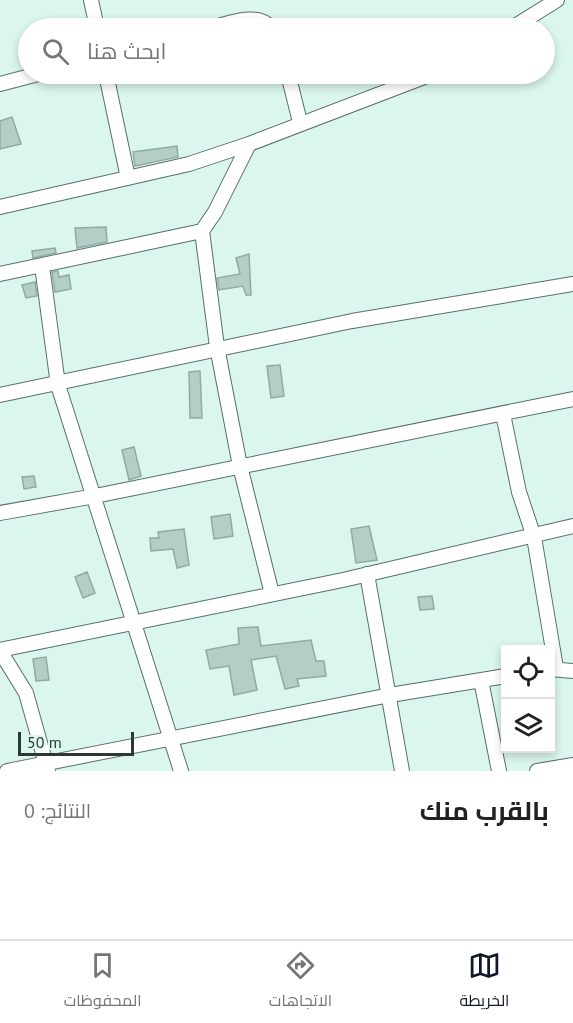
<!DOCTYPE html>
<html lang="ar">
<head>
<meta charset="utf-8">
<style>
  body { margin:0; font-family:"PT Sans",Cairo,sans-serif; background:#f6f6f6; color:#202124; direction:rtl }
  .controls { position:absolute; right:18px; bottom:18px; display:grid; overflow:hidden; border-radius:0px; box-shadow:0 3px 9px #0003 }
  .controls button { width:54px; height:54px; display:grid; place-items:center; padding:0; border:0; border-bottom:2px solid #e0e0e0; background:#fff; color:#202124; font:30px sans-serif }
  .scale { position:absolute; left:18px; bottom:15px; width:116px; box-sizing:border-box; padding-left:6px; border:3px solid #2d3835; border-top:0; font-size:16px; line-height:21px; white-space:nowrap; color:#2d3835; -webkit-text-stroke:4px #dbf6ef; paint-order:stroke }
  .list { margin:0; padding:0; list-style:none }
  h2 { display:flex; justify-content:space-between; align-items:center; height:78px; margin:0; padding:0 24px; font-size:26px }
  h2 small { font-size:20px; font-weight:400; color:#757577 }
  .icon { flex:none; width:33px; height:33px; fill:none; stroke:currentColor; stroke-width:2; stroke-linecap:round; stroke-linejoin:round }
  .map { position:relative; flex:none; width:573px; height:771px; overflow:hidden; direction:ltr }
  .search { position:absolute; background:#fff; box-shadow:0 3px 9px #0003; left:18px; right:18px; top:18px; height:66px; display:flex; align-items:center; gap:15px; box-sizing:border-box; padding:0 21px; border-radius:33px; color:#757577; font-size:22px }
  .sheet { height:168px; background:#fff }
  nav { display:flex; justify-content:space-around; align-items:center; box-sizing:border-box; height:84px; border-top:2px solid #e0e0e0; background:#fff; font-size:16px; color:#757577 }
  nav a { display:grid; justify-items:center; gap:3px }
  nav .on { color:#111827 }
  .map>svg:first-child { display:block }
</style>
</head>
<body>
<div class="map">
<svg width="573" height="771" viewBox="0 0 573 771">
  <rect width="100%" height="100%" fill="#dbf6ef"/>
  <!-- building -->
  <path fill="#b3cec6" stroke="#91aaa3" stroke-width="1.5" d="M12 117 21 144 0 149V121Z
    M177 146 178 157 135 166 133 152Z
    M106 227 107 242 77 248 75 228Z
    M55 248 56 253 33 258 32 251Z
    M249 254 251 295H246L243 286 219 290 217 278 240 274 236 258Z
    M58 271 59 277 69 275 71 289 55 292 52 272Z
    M35 282 37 296 26 298 22 285Z
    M280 365 284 396 271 398 267 366Z
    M200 371 202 418H190L189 372Z
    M134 447 141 476 129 480 122 450Z
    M34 476 36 487 24 489 22 477Z
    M230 514 233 536 214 539 211 517Z
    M369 526 377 560 356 563 351 529Z
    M184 529 189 565 177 568 173 549 151 551 150 538H159L158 532Z
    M87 572 95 593 83 598 75 577Z
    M432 596 434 609 420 610 418 597Z
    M258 627 261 646 311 640 316 661H324L326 676 297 679 299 686 285 689 276 656 251 660 257 690 234 695 229 666 210 669 206 650 239 644 238 628Z
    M46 657 49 680 36 681 33 659Z"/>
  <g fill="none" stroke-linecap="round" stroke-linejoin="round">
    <!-- street casing -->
    <g stroke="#576f69" stroke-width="16">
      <path id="street" d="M91 0 97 28
        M211 28C228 24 257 11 271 28
        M512 28 557 0
        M106 74 128 178
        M288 74 300 122
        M0 84 38 74
        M0 207 189 164 249 144 432 74
        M202 231 217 347 240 466 272 594
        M42 266 58 385 181 771
        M0 274 202 231 215 212 249 144
        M0 395 352 321 573 284
        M503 414 519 492 534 537 556 668
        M0 513 95 496 573 399
        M367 574 402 771
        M0 650 343 580 573 526
        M0 651 26 693 48 771
        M550 669 573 671
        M481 680 499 771
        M7 771 390 695 506 676
        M537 771 573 765"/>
    </g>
    <!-- street -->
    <use href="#street" stroke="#fff" stroke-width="14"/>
  </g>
</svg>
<div class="controls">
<button><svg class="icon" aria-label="locate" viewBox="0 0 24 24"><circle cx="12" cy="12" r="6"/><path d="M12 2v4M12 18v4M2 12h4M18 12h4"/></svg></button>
<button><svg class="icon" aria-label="layers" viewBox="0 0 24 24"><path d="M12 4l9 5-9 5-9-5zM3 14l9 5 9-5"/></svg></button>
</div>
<div class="scale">50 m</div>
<div class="search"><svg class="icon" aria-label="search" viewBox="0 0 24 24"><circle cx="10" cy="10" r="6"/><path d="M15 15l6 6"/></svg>ابحث هنا</div>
</div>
<section class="sheet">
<h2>بالقرب منك<small>النتائج: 0</small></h2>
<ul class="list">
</ul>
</section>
<nav>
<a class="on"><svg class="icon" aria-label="map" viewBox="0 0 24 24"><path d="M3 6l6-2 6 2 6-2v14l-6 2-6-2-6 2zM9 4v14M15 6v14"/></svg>الخريطة</a>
<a><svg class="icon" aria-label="directions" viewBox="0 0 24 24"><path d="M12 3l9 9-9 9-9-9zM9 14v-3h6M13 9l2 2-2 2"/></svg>الاتجاهات</a>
<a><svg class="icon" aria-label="saved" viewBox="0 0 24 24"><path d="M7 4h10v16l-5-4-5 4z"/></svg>المحفوظات</a>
</nav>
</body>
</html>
